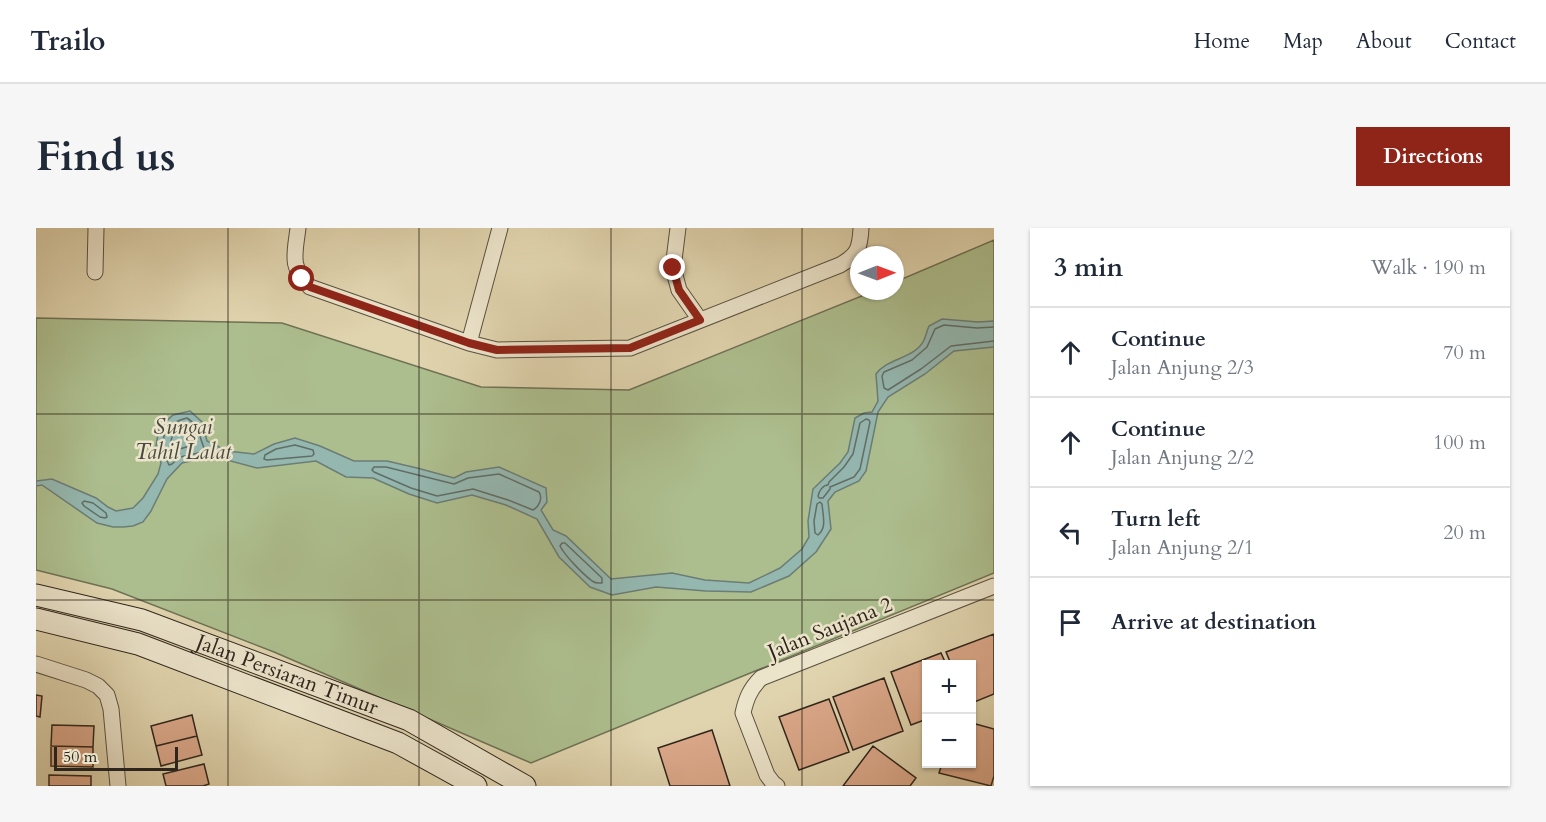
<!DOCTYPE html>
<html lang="en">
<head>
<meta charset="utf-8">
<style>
  body { margin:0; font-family:Cardo,serif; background:#f6f6f7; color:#1f2937 }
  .controls { position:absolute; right:18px; bottom:18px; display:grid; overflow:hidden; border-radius:0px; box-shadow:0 2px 4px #0004 }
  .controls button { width:54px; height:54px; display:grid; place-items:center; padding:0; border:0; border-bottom:2px solid #e0e1e3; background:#fff; color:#1f2937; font:30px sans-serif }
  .compass { position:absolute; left:814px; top:18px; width:54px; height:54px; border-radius:50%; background:#fff; box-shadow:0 2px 4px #0004; rotate:89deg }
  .scale { position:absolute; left:18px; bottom:15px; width:124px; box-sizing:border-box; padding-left:6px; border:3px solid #2e251c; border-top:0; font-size:16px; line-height:21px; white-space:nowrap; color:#2e251c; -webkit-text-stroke:4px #ebe3ca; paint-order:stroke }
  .stop { position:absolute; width:18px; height:18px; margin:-14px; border:4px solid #8f2418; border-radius:50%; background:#fff }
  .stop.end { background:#8f2418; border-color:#fff; box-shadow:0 2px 6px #0008 }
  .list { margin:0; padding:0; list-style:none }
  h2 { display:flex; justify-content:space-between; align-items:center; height:78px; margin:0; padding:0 24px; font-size:26px }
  h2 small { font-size:20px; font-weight:400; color:#747a83 }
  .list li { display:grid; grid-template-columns:39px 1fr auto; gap:18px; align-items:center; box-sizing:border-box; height:90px; padding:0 24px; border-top:2px solid #e0e1e3 }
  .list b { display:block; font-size:22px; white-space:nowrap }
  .list p { margin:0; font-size:20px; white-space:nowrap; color:#747a83 }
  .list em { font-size:20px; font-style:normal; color:#747a83 }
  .icon { flex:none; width:33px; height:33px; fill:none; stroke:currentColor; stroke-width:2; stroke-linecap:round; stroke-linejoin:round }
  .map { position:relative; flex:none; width:958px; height:558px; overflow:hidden; border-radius:0px }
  header { display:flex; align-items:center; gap:36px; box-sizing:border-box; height:84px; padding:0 30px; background:#fff; border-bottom:2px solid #e0e1e3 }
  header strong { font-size:28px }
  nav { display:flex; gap:33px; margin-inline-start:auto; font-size:21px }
  .intro { display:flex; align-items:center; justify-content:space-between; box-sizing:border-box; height:144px; padding:0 36px }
  h1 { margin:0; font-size:42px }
  .button { padding:15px 27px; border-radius:0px; background:#8f2418; color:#fff; font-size:21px; font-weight:700 }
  main { display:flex; gap:36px; padding:0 36px }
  aside { flex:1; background:#fff; border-radius:0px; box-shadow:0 2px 4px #0004 }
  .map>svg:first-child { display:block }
</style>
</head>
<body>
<header>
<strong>Trailo</strong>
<nav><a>Home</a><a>Map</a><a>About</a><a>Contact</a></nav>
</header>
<div class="intro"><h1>Find us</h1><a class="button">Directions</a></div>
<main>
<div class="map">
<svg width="958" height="558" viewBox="0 0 958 558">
  <rect width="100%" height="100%" fill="#e0d4ae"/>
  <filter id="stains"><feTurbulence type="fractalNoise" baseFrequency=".00333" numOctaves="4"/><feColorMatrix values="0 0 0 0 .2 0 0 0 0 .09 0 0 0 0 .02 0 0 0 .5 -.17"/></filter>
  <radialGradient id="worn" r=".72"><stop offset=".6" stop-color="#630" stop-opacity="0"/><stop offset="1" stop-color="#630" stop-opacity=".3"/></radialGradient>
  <!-- green -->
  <path fill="#adbe8e" stroke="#6e7255" stroke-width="1.5" d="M958 12V345L495 535 238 424 76 361 0 342V90L246 95 445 159 593 162 838 63H859V54Z"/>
  <!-- water -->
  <path fill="#94b7b0" stroke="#6b7d75" stroke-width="1.5" d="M906 91 942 94 958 93V119L918 123 889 146 852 169 842 184 830 243 823 253 799 264 792 273 795 301 780 324 753 348 715 364 670 363 620 359 576 367 554 359 523 329 501 291 470 277 436 267 401 275 373 266 337 250 310 249 280 233 221 240 176 228 146 235 131 251 115 283 107 294 97 298 87 299H77L61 295 6 257 0 258V253L16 251 60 270 72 279 80 283 97 280 107 270 122 246 125 235 120 218 123 200 137 187 154 183 166 194 171 213 191 223 218 226 238 216 259 210 284 218 318 233H351L381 240 418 250 430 244 463 239 510 260 511 274 505 282 517 302 530 308 575 351 636 345 669 352 713 355 744 340 766 321 773 309 772 293 777 261 804 235 812 224 819 190 828 185 836 184 842 173 840 146C851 130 879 131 888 112 890 108 891 102 893 98Z"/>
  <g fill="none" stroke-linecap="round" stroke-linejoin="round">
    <!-- shore -->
    <path stroke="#616e66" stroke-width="1.5" d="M958 99 941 100 908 97 899 101 891 119 876 132 848 144 846 148 848 160 852 162 885 141 915 118 958 113
      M151 190C164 198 163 210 169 222L167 224 144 229 136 236 133 237C122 215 125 196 151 190Z
      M830 191 833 192 834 194 824 241 818 249 794 259V261L787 270H783L782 268C783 263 787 257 792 257L793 254 808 239 817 226 824 195Z
      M149 198 154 202 157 217 137 223C131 213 138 201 149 198Z
      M259 217 277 222 278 226 276 228 231 232 228 231 229 227 240 221Z
      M338 239H350L418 256 432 250 463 246 503 264C507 270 503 279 497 282L472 272 437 261 401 268 375 260 338 244 336 242Z
      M48 273 57 275 70 285 71 289 69 290 64 289 48 278 46 275Z
      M784 274 786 276C787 288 791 300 782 307L779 305 778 293 781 276Z
      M526 315H529L566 350V355C561 355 561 356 556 353 547 346 529 328 524 318Z"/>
  </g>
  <!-- building -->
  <path fill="#dba88a" stroke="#2e251c" stroke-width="1.5" d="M958 406V466L936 475V436H915L910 424Z
    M905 425 910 436H891V491L875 497 855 444Z
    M848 450 867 503 817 522 797 469Z
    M0 467 6 468 4 489 0 488Z
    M793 471 813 524 763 542 743 489Z
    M156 487 161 508 120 518 115 498Z
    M936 495 958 501V548L955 558 903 545 906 536H936Z
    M16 497 58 498 57 519 15 518Z
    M676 502 694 558H634L622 520Z
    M161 508 166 527 125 538 120 518Z
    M15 518 57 519V539L15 538Z
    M837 518 880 550 874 558H807Z
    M168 536 173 556 167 558H130L127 546Z
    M13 547 55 548V558H13Z"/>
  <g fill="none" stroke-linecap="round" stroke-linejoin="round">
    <!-- street casing -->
    <g stroke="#5a5140" stroke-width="17">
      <path id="street" d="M262 0C259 26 253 39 274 59L433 115 461 122 594 120 804 37C822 27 824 20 825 0
        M642 0 637 40 643 62 664 92
        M59 44 60 0
        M433 115 464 0
        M0 436 50 452 62 458 71 467 75 481 82 558
        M741 558 737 555 731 547 707 485C710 471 714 461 725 450L958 358"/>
    </g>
    <!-- secondary casing -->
    <g stroke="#2e251c" stroke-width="23">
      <g id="secondary">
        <path id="s1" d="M0 367 106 392 373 492 489 558"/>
        <path d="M0 391 102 416 362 515 440 558"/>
      </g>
    </g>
    <!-- street -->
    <use href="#street" stroke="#ebe3ca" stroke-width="15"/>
    <!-- secondary -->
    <use href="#secondary" stroke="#ebe3ca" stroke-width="21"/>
  </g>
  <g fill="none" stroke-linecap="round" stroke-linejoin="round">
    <!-- route -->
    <path stroke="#8f2418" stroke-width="8" d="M266 51 274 59 433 115 461 122 594 120 664 92 643 62 637 40"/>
  </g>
  <!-- grid -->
  <path fill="none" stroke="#2e251c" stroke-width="1.5" stroke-opacity="0.55" d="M192 0V558M383 0V558M575 0V558M766 0V558M0 186H958M0 372H958"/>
  <g text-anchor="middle" stroke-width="5" stroke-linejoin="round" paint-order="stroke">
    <!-- street labels -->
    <g font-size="21" fill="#2e251c" stroke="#ebe3ca">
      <text transform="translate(794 400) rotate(-22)" y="7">Jalan Saujana 2</text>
      <text dy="7" stroke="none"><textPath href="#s1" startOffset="264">Jalan Persiaran Timur</textPath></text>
    </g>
    <!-- water labels -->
    <g font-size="22" font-style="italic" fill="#484a41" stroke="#ebe3ca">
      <text x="147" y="206">Sungai<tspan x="147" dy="25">Tahil Lalat</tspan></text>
    </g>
  </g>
  <rect width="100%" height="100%" filter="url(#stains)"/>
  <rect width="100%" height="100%" fill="url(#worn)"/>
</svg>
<div class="controls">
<button>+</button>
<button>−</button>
</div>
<svg class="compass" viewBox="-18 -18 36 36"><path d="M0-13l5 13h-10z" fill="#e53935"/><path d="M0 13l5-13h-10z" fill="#747a83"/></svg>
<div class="scale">50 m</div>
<div class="stop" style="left:266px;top:51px"></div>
<div class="stop end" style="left:637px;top:40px"></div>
</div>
<aside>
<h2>3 min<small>Walk · 190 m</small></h2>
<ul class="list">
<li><svg class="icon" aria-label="ahead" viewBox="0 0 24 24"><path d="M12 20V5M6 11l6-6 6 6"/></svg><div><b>Continue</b><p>Jalan Anjung 2/3</p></div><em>70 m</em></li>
<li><svg class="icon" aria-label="ahead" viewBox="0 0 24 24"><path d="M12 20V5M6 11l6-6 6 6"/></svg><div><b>Continue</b><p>Jalan Anjung 2/2</p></div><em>100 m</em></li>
<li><svg class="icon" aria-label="left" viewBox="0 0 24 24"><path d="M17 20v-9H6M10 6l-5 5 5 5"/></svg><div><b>Turn left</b><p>Jalan Anjung 2/1</p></div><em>20 m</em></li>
<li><svg class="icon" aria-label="arrive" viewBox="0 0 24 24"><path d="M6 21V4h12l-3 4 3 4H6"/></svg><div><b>Arrive at destination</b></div></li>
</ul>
</aside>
</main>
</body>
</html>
